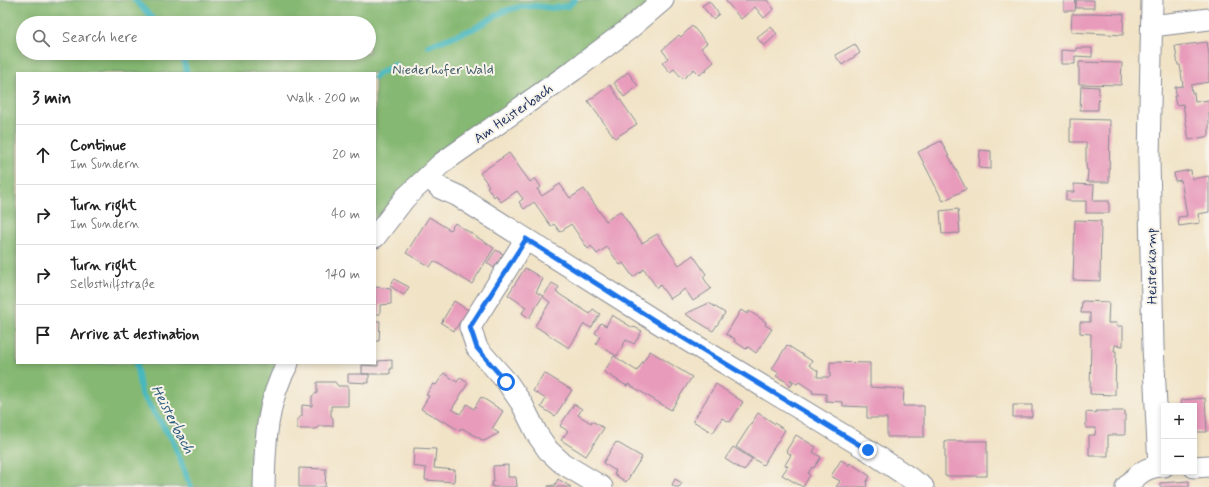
<!DOCTYPE html>
<html lang="en">
<head>
<meta charset="utf-8">
<style>
  body { margin:0; font-family:Mynerve,sans-serif; background:#f6f6f6; color:#222 }
  .controls { position:absolute; right:12px; bottom:12px; display:grid; overflow:hidden; border-radius:0px; box-shadow:0 2px 6px #0003 }
  .controls button { width:36px; height:36px; display:grid; place-items:center; padding:0; border:0; border-bottom:1px solid #e0e0e0; background:#fff; color:#222; font:20px sans-serif }
  .stop { position:absolute; width:12px; height:12px; margin:-9px; border:3px solid #1a73e8; border-radius:50%; background:#fff }
  .stop.end { background:#1a73e8; border-color:#fff; box-shadow:0 1px 4px #0008 }
  .list { margin:0; padding:0; list-style:none }
  h2 { display:flex; justify-content:space-between; align-items:center; height:52px; margin:0; padding:0 16px; font-size:17px }
  h2 small { font-size:13px; font-weight:400; color:#767676 }
  .list li { display:grid; grid-template-columns:26px 1fr auto; gap:12px; align-items:center; box-sizing:border-box; height:60px; padding:0 16px; border-top:1px solid #e0e0e0 }
  .list b { display:block; font-size:15px; white-space:nowrap }
  .list p { margin:0; font-size:13px; white-space:nowrap; color:#767676 }
  .list em { font-size:13px; font-style:normal; color:#767676 }
  .icon { flex:none; width:22px; height:22px; fill:none; stroke:currentColor; stroke-width:2; stroke-linecap:round; stroke-linejoin:round }
  .map { position:relative; flex:none; width:1209px; height:487px; overflow:hidden }
  .search { position:absolute; background:#fff; box-shadow:0 2px 6px #0003; left:16px; top:16px; width:360px; height:44px; display:flex; align-items:center; gap:10px; box-sizing:border-box; padding:0 14px; border-radius:22px; color:#767676; font-size:15px }
  .panel { position:absolute; background:#fff; box-shadow:0 2px 6px #0003; left:16px; top:72px; width:360px; height:292px; border-radius:0px }
  .map>svg:first-child { display:block }
</style>
</head>
<body>
<div class="map">
<svg width="1209" height="487" viewBox="0 0 1209 487">
  <rect width="100%" height="100%" fill="#f7f3e8"/>
  <filter id="ink" filterUnits="userSpaceOnUse"><feTurbulence type="fractalNoise" baseFrequency=".025" numOctaves="2"/><feDisplacementMap in="SourceGraphic" scale="8" xChannelSelector="R" yChannelSelector="G"/><feConvolveMatrix kernelMatrix="1 2 1 2 8 2 1 2 1" color-interpolation-filters="sRGB"/></filter>
  <filter id="wash" filterUnits="userSpaceOnUse"><feTurbulence type="fractalNoise" baseFrequency=".012" numOctaves="4" result="noise"/><feDisplacementMap in="SourceGraphic" scale="16" xChannelSelector="R" yChannelSelector="G"/><feGaussianBlur stdDeviation="0.9" result="paint"/><feColorMatrix in="noise" values="0 0 0 0 0 0 0 0 0 0 0 0 0 0 0 0 0 1.4 0 .05"/><feComposite in="paint" operator="in"/></filter>
  <g filter="url(#wash)">
    <rect width="100%" height="100%" fill="#f1e3c6"/>
    <!-- forest -->
    <path fill="#85b872" stroke="#507468" fill-rule="evenodd" d="M0 0H653L375 225V73H17V363H280L255 487H0ZM23 23H369V53H23Z"/>
    <g fill="none" stroke-linecap="round" stroke-linejoin="round">
      <!-- stream -->
      <path stroke="#48b8be" stroke-width="6" d="M135 0 157 23
        M428 46 473 29 504 11 519 7 536 6 552 8 568 6 575 0
        M181 53 186 69V73
        M375 77 378 74 395 65
        M136 363 141 393 172 439 191 487"/>
    </g>
    <g id="blocks">
      <!-- building -->
      <path fill="#e89bbb" d="M725 0H767L774 9 764 18 755 7 741 19Z
        M1064 0H1076L1075 11H1064Z
        M1076 0H1094V8H1076Z
        M709 1 719 14 713 19 702 6Z
        M1093 13 1124 14 1123 35 1071 32 1072 14H1093Z
        M692 26 707 43 701 48 714 62 706 69 707 71 705 72 704 71 700 75 694 69 683 79 674 69 670 72 662 63 668 58 662 50 679 35 681 37Z
        M771 27 777 34 764 46 757 38Z
        M1207 42 1209 55V82L1191 85 1192 93H1194L1195 102 1209 100V136L1189 140 1183 104 1176 105 1174 96H1176L1175 87 1183 86 1180 65H1178L1175 46Z
        M855 44 860 53 842 65 835 55Z
        M1076 48H1092V57L1075 56V64H1061V50L1076 51Z
        M1079 62 1122 63 1121 85 1079 84Z
        M628 72 638 86 624 97 614 83Z
        M610 85 637 124 615 138 588 101Z
        M1081 86 1099 87 1098 110H1080Z
        M1070 119 1110 120 1109 182H1087L1088 170H1087L1086 165V142H1070Z
        M941 141 966 189 943 201 918 152Z
        M980 150 991 151V169L979 168Z
        M509 153 530 182 535 178 541 187 537 189 542 196 560 184 570 198 584 189 606 221 620 211 642 243 657 234 679 265 693 255 706 274 703 277 711 289 693 301 685 289 670 299 660 285 657 288 644 269 633 277 623 263 620 265 607 247 597 254 591 246 588 249 571 224 560 232 554 224 551 226 534 202 524 209 519 202 523 199 517 191 501 202 496 195 494 197 487 187 489 186 480 173Z
        M1191 170 1192 179 1209 176V212L1198 214 1200 223 1179 226 1178 217 1187 216 1181 180 1175 181 1174 173Z
        M1074 184 1094 185 1093 201H1109V213H1086V201H1066V192H1074Z
        M958 209 960 233 942 234 940 211Z
        M429 217 450 230 455 223 494 248 472 284 434 261 430 267 406 253Z
        M1075 220 1101 221 1100 281 1073 280Z
        M496 250 503 254 494 268 487 263Z
        M525 268 543 279 536 292 543 296 529 318 522 313 526 307 508 295Z
        M394 279 409 287 404 295 390 286Z
        M552 283 559 287 556 292 590 314 593 309 600 314 591 328 584 324 569 348 535 326 550 302 543 297Z
        M375 287 391 289V304L380 305V314H375Z
        M454 301 468 310 454 331 441 323Z
        M1082 301 1109 302 1108 323H1117L1116 326H1123V346L1115 345 1114 351H1116L1115 395 1090 394 1091 334 1080 333V322H1090V313H1081Z
        M709 303 725 313 713 331 685 314Z
        M741 310 747 314 749 311 766 322 765 325 772 329 756 353 748 347 746 349 734 341 735 339 726 334Z
        M612 315 633 328 634 327 642 331 634 344 626 340 617 356 596 344 600 336 595 333 601 323 606 326Z
        M375 321H380L379 341H375Z
        M787 345 812 361 809 365 818 371 817 377H830V362L870 363V387L904 389 903 406H924V437H887V418H867V407L843 406V402L826 401V394L812 393 813 391 799 382 797 384 790 379 793 384 789 387 787 382 776 376 779 373 772 369Z
        M650 351 692 377 671 410 628 384 627 386 604 372 614 356 637 371Z
        M392 360V369H390V374H362V365L378 366V361Z
        M444 373 457 382 460 378 468 383 452 409 460 414 467 404 474 409 481 397 503 411 492 429 499 433 484 441 462 428 460 431 444 421 443 422 421 409 429 396 426 395 433 384 436 385Z
        M544 373 572 390 555 416 541 407 546 399 533 391Z
        M348 374H369V383L348 382Z
        M317 382H335L338 386H348V406H331V416L333 418V426H319L316 429H297V419L302 416V405L312 406V396L317 393Z
        M716 384 743 402 730 422 722 418 713 433 693 421Z
        M1205 398 1207 432H1194V406H1182L1181 400Z
        M574 404 582 409 578 415 591 423 592 421 604 428 586 456 561 440 568 431 560 426Z
        M1013 405H1032V417H1013Z
        M1096 411H1125V435H1108V456H1089V435H1095L1096 428H1086V412L1096 413Z
        M758 413 785 430 763 465 736 447Z
        M796 435 816 447 813 452 821 457 814 468 812 467 808 473 810 475 803 487 782 475 788 466 785 465 791 455 786 451Z
        M945 441H987V476H945Z
        M616 442 642 457 626 482 614 474 616 471 603 463Z
        M733 447 752 459 744 471 725 459Z
        M414 448 436 449 434 468 455 470 454 482 425 480 426 468 413 466Z
        M841 460 849 465 850 463 870 476 866 483 867 484 866 487H836L840 481 831 476Z
        M508 465V477H516L517 487H492V482H494L493 466Z
        M299 468 326 469 325 487H299Z
        M558 479 571 487H548V486L555 485Z
        M675 479 682 483 679 487H675L672 485Z
        M1189 481V487H1160V483Z"/>
    </g>
  </g>
  <g filter="url(#ink)">
    <use href="#blocks" fill-opacity="0" stroke="#868992" stroke-width="1"/>
    <g fill="none" stroke-linecap="round" stroke-linejoin="round">
      <!-- street casing -->
      <g stroke="#868992" stroke-width="23">
        <path id="street" d="M1152 0 1149 160 1153 346 1159 466
          M1152 26 1209 19
          M428 176 440 188 458 196 657 322 868 450 923 487
          M375 237 405 198 442 163 574 70 629 29 663 0
          M526 239 470 327 477 348 507 382 522 404 537 434 548 450 562 463 602 487
          M1194 467 1209 466
          M264 487C265 443 266 402 288 363
          M1126 487C1138 474 1146 466 1164 466"/>
      </g>
      <!-- street -->
      <use href="#street" stroke="#fff" stroke-width="21"/>
    </g>
  </g>
  <g fill="none" stroke-linecap="round" stroke-linejoin="round" filter="url(#ink)">
    <!-- route -->
    <path stroke="#1a73e8" stroke-width="5" d="M506 382 477 348 470 327 526 239 657 322 868 450"/>
  </g>
  <g text-anchor="middle" stroke-width="4" stroke-linejoin="round" paint-order="stroke">
    <!-- park labels -->
    <g font-size="14" fill="#3e5968" stroke="#f7f3e8">
      <text x="443" y="74">Niederhofer Wald</text>
    </g>
    <!-- street labels -->
    <g font-size="14" fill="#1b2f5e" stroke="#f7f3e8">
      <text transform="translate(513 113) rotate(-35)" y="5">Am Heisterbach</text>
      <text transform="translate(1151 266) rotate(-91)" y="5">Heisterkamp</text>
    </g>
    <!-- water labels -->
    <g font-size="15" font-style="italic" fill="#28587b" stroke="#f7f3e8">
      <text transform="translate(173 419) rotate(62)" y="5">Heisterbach</text>
    </g>
  </g>
</svg>
<div class="controls">
<button>+</button>
<button>−</button>
</div>
<div class="stop" style="left:506px;top:382px"></div>
<div class="stop end" style="left:868px;top:450px"></div>
<div class="search"><svg class="icon" aria-label="search" viewBox="0 0 24 24"><circle cx="10" cy="10" r="6"/><path d="M15 15l6 6"/></svg>Search here</div>
<section class="panel">
<h2>3 min<small>Walk · 200 m</small></h2>
<ul class="list">
<li><svg class="icon" aria-label="ahead" viewBox="0 0 24 24"><path d="M12 20V5M6 11l6-6 6 6"/></svg><div><b>Continue</b><p>Im Sundern</p></div><em>20 m</em></li>
<li><svg class="icon" aria-label="right" viewBox="0 0 24 24"><path d="M7 20v-9h11M14 6l5 5-5 5"/></svg><div><b>Turn right</b><p>Im Sundern</p></div><em>40 m</em></li>
<li><svg class="icon" aria-label="right" viewBox="0 0 24 24"><path d="M7 20v-9h11M14 6l5 5-5 5"/></svg><div><b>Turn right</b><p>Selbsthilfstraße</p></div><em>140 m</em></li>
<li><svg class="icon" aria-label="arrive" viewBox="0 0 24 24"><path d="M6 21V4h12l-3 4 3 4H6"/></svg><div><b>Arrive at destination</b></div></li>
</ul>
</section>
</div>
</body>
</html>
